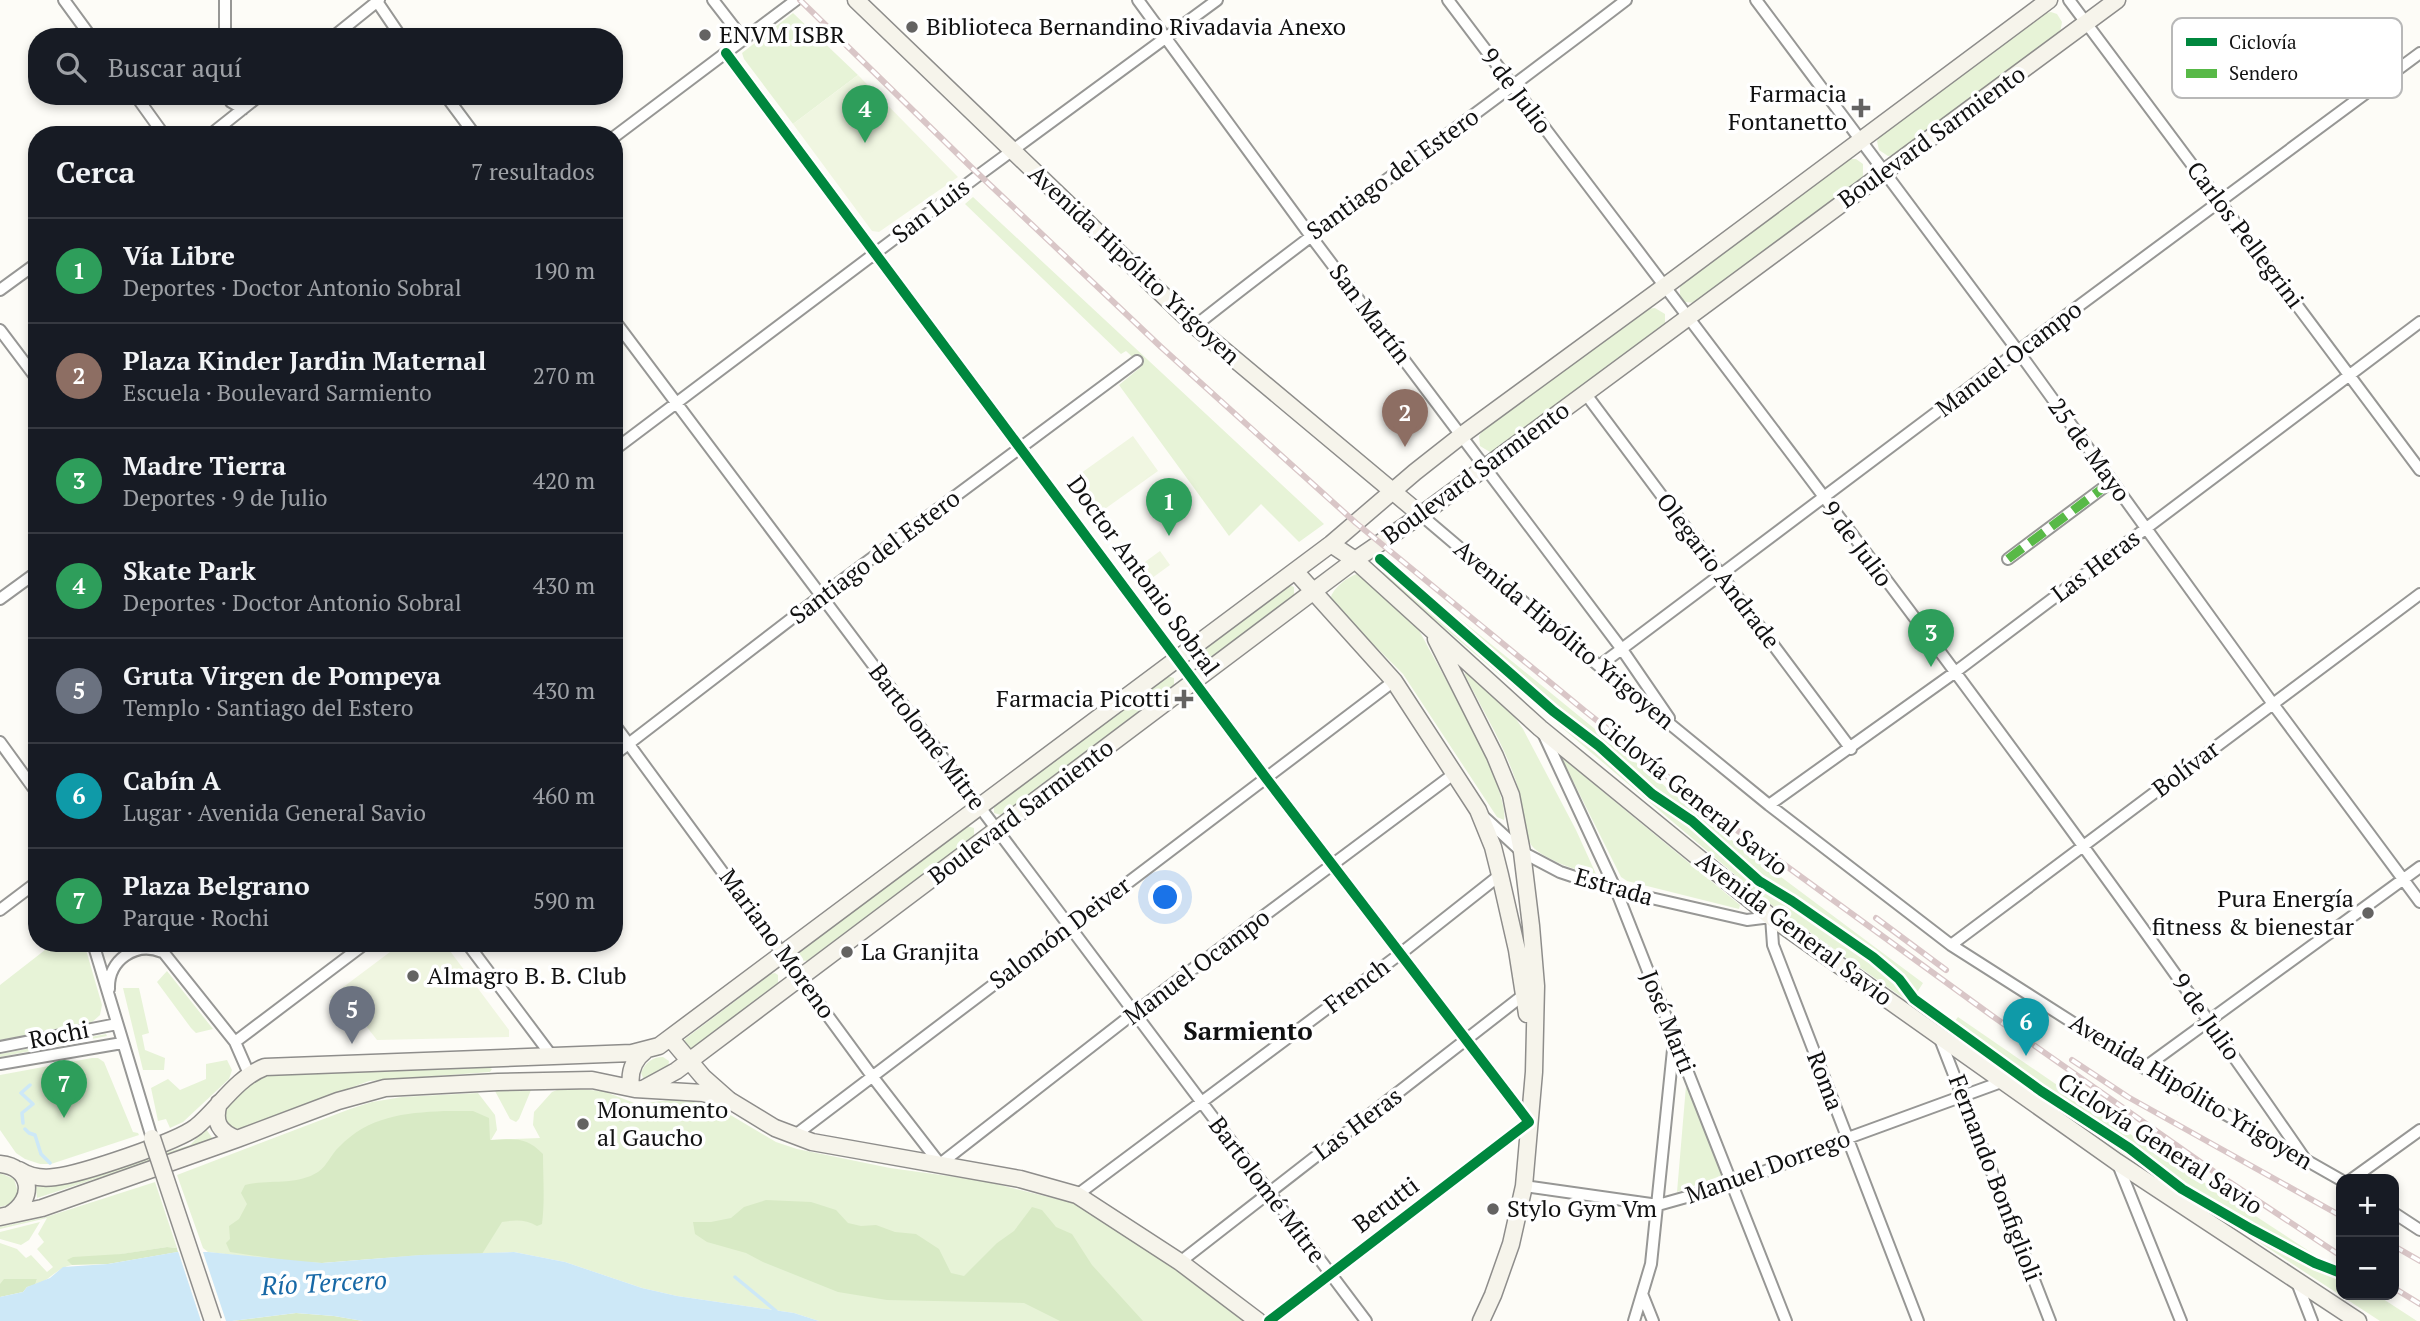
<!DOCTYPE html>
<html lang="es">
<head>
<meta charset="utf-8">
<style>
  body { margin:0; font-family:"PT Serif",serif; background:#242831; color:#f1f3f6 }
  .controls { position:absolute; right:21px; bottom:21px; display:grid; overflow:hidden; border-radius:14px; box-shadow:0 4px 10px #0003 }
  .controls button { width:63px; height:63px; display:grid; place-items:center; padding:0; border:0; border-bottom:2px solid #363941; background:#171b24; color:#f1f3f6; font:35px sans-serif }
  .you { position:absolute; left:1166px; top:898px; width:24px; height:24px; margin:-18px; border:5px solid #fff; border-radius:50%; background:#1a73e8; box-shadow:0 0 0 10px #1a73e833 }
  .badge { display:grid; place-items:center; width:46px; height:46px; border-radius:50%; background:#b2b2b3; color:#fff; font-size:23px; font-weight:700 }
  .pin { position:absolute; translate:-50% -58px; filter:drop-shadow(0 2px 4px #0008) }
  .pin::after { content:''; position:absolute; top:37px; width:24px; height:21px; background:inherit; clip-path:polygon(0 0,100% 0,50% 100%) }
  .list { margin:0; padding:0; list-style:none }
  h2 { display:flex; justify-content:space-between; align-items:center; height:91px; margin:0; padding:0 28px; font-size:30px }
  h2 small { font-size:23px; font-weight:400; color:#9ea1a6 }
  .list li { display:grid; grid-template-columns:46px 1fr auto; gap:21px; align-items:center; box-sizing:border-box; height:105px; padding:0 28px; border-top:2px solid #363941 }
  .list b { display:block; font-size:26px; white-space:nowrap }
  .list p { margin:0; font-size:23px; white-space:nowrap; color:#9ea1a6 }
  .list em { font-size:23px; font-style:normal; color:#9ea1a6 }
  .icon { flex:none; width:38px; height:38px; fill:none; stroke:currentColor; stroke-width:2; stroke-linecap:round; stroke-linejoin:round }
  .map { position:relative; flex:none; width:2420px; height:1321px; overflow:hidden }
  .search { position:absolute; background:#171b24; box-shadow:0 4px 10px #0003; left:28px; top:28px; width:595px; height:77px; display:flex; align-items:center; gap:18px; box-sizing:border-box; padding:0 24px; border-radius:28px; color:#9ea1a6; font-size:26px }
  .panel { position:absolute; background:#171b24; box-shadow:0 4px 10px #0003; left:28px; top:126px; width:595px; height:826px; border-radius:28px }
  .map>svg:first-child { display:block }
</style>
</head>
<body>
<div class="map">
<svg width="2420" height="1321" viewBox="0 0 2420 1321">
  <rect width="100%" height="100%" fill="#fdfcf7"/>
  <!-- green -->
  <path fill="#e7f3d7" d="M2051 12 2057 14 2062 22 2060 33 1897 155 1888 156 1879 150 1877 141 1879 136 2041 14Z
    M793 13 858 75 793 124 744 59 742 53Z
    M1848 159H1856L1863 164V178L1696 303 1685 302 1680 297V284Z
    M973 197 1324 524 1299 542 1261 504 1229 536 1119 385 1142 366 1126 351 1121 354 965 204Z
    M1655 308 1665 314V326L1496 452H1490L1480 446 1479 436 1483 430 1645 309Z
    M1394 565 1726 836 1923 983 1916 994 1954 1022 1958 1017 2092 1109 2341 1272V1295H2377L2417 1321H2380L2122 1153 1766 901 1381 574Z
    M1360 573 1411 621 1420 632C1438 667 1510 788 1504 820L1497 817 1403 674 1334 605 1331 597C1334 587 1350 575 1360 573Z
    M1289 585 1294 587V595L1203 664 1195 662 1196 654Z
    M1465 671 1513 715 1523 729 1576 830 1596 874C1579 872 1543 859 1532 846 1523 835 1524 813 1521 799 1511 756 1485 715 1465 675Z
    M1167 676 1174 678V685L1001 815 994 813V806Z
    M1561 757 1740 905 1739 909 1627 881 1621 877Z
    M967 826 974 828V836L807 961 800 960V952Z
    M54 943H84L102 1005 100 1015 91 1023 0 1040V985Z
    M167 971 213 1029 196 1033 191 1028 157 982Z
    M775 973 778 975V983L692 1048H688L684 1044 685 1039 771 974Z
    M123 988H139L149 1033 142 1035 145 1050 165 1058 164 1070H143Z
    M106 1034 107 1036 0 1057V1054Z
    M663 1057 669 1061 668 1068 644 1080 641 1073C645 1063 652 1057 663 1057Z
    M92 1058H98L104 1062 133 1132 138 1133 139 1135 51 1164H40L25 1159 16 1153 0 1130V1075Z
    M227 1060 232 1070 229 1079 183 1122 170 1128 166 1119 158 1121 151 1088 168 1079 180 1090 206 1079V1064Z
    M488 1067 492 1069 490 1072 369 1081 243 1128 235 1129 228 1125C217 1102 251 1078 271 1074Z
    M1686 1086 1723 1175 1677 1192Z
    M562 1088 603 1091 637 1104 679 1099 701 1101 717 1107 776 1142 797 1149 890 1168 984 1181 1081 1205 1173 1266 1247 1321H819L794 1313 677 1296 642 1288 565 1262 514 1252 297 1262 208 1252 203 1248 177 1175 350 1109 372 1102 402 1097 478 1093 495 1115 497 1130 491 1140 540 1138 533 1125 534 1112 552 1092Z
    M531 1090 519 1119 516 1122 510 1119 495 1091Z
    M206 1129 213 1139 211 1141 37 1198 36 1187 67 1184 190 1145Z
    M0 1173 14 1179 18 1192 11 1204 0 1207Z
    M155 1182 177 1248 167 1247 71 1262 72 1265C58 1267 49 1281 35 1285L37 1279 0 1284V1243L17 1249 26 1258 31 1255 47 1272 53 1267 37 1249 44 1242 38 1234 47 1218 0 1229V1227L46 1217Z
    M40 1222 29 1240 21 1245 0 1239V1232Z"/>
  <!-- forest -->
  <path fill="#d8eac5" d="M444 1111H473L489 1118 490 1140C514 1139 526 1136 543 1154 543 1178 545 1201 542 1224L537 1226C526 1219 514 1220 502 1222L482 1254 421 1255 322 1263 297 1262 230 1252 226 1243 230 1239 229 1226 239 1219 247 1204 241 1193 245 1185C269 1179 296 1186 318 1172 328 1165 331 1154 339 1147 369 1116 404 1113 444 1111Z
    M766 1200 811 1202 836 1210 848 1223 861 1226 876 1225 895 1232 916 1234 939 1249 951 1273 964 1276 997 1243 1014 1231 1032 1207 1042 1210 1056 1227 1072 1234 1092 1265 1143 1321H1060L1024 1303 887 1300 838 1292 763 1262 746 1253 707 1242 695 1234 693 1222H711L731 1218 744 1207Z
    M167 1247 177 1248 178 1252 108 1264 72 1265 67 1260 73 1257 121 1254Z
    M4 1279H37L35 1285 27 1287 23 1292 0 1297V1284Z
    M296 1313 334 1316 363 1321H232Z"/>
  <!-- pitch -->
  <path fill="#f0f6e1" d="M858 75 958 177 879 232 872 231 793 124Z
    M1133 436 1158 471 1095 516 1070 481Z
    M1160 551 1170 565 1148 581 1138 567Z
    M402 943H444L509 1030V1037L377 1040 352 1008 343 1014 330 997Z"/>
  <!-- water -->
  <path fill="#cde8f7" d="M58 1076a11 11 0 1 1 22 0a11 11 0 1 1-22 0Z
    M177 1252H208L322 1263 421 1255 514 1252 565 1262 642 1288 677 1296 794 1313 819 1321H363L334 1316 296 1313 232 1321H0V1297L23 1292 27 1287 50 1278 63 1267 108 1264Z"/>
  <!-- pier -->
  <path fill="#fdfcf7" d="M177 1248 202 1249 226 1321H201Z"/>
  <g fill="none" stroke-linecap="round" stroke-linejoin="round">
    <!-- stream -->
    <path stroke="#cde8f7" stroke-width="3.5" d="M23 1123 22 1113 33 1104 21 1093 30 1085
      M25 1129 29 1133 35 1135 41 1154 50 1163
      M735 1277 776 1311"/>
    <!-- minor casing -->
    <g stroke="#979795" stroke-width="14">
      <path id="minor" d="M64 0 91 37
        M376 0 401 37
        M713 0 744 40
        M1138 0 1310 235 1621 648 1669 718
        M1448 0C1738 385 2034 765 2307 1162
        M1756 0 2018 351 2273 704 2420 902
        M2069 0 2420 470
        M225 37V0
        M333 37 379 0
        M726 53 1266 778 1529 1122 1269 1321
        M136 96 164 135
        M227 96 231 102 243 109
        M446 96 475 135
        M210 135 259 96
        M614 137 796 0
        M0 290 37 263
        M614 320 1366 1321
        M1195 326C1336 214 1483 110 1626 0
        M0 330 37 379
        M1585 393 1851 749
        M614 450 979 175 1217 0
        M1421 515 1599 666 1769 805 1951 945 2144 1068 2341 1180
        M2008 559 2111 482
        M0 599 37 572
        M1599 666 2018 351 2420 53
        M614 724 872 1076 940 1164 1134 1013 1455 773
        M1543 733 1616 890 1786 1321
        M0 742 37 793
        M614 755 821 596 1137 361
        M1769 805 1954 673 2420 322
        M1485 818 1522 852 1560 872 1584 880 1616 890 1747 920 1771 917 1773 945 1918 1321
        M0 910 37 882
        M93 943 152 1138
        M156 943 235 1042 249 1074
        M467 943 551 1055
        M1951 945 2420 594
        M109 989C108 960 136 941 162 952
        M1940 1039 2050 1321
        M235 1042 366 943
        M0 1047 117 1024
        M0 1064 122 1043
        M2144 1068 2420 867
        M794 1136 1394 681
        M2117 1162 2181 1321
        M2352 1179 2420 1130
        M1524 1186 1658 1205 1733 1184 1848 1138 2004 1081
        M1077 1195 1400 954 1500 875
        M2394 1213 2420 1230
        M1180 1262 1526 993
        M2296 1280 2312 1321
        M1643 1296 1653 1321
        M1634 1321 1651 1264 1674 1040"/>
    </g>
    <!-- secondary casing -->
    <g stroke="#8e8d8b" stroke-width="19">
      <path id="secondary" d="M856 0 1195 326 1421 515
        M1331 544 1355 560 1540 728 1771 917 2117 1162 2358 1321
        M1295 571 1394 681 1478 810 1493 847 1500 875 1517 950 1527 1014
        M1436 639 1495 756 1511 795 1522 852 1531 926 1536 986 1534 1072 1524 1186 1511 1244 1493 1295 1481 1321
        M671 1039 703 1077 729 1100 775 1128 812 1142 1020 1179 1077 1195 1180 1262 1258 1321
        M631 1087C629 1072 633 1060 645 1051
        M643 1089 676 1071 1355 560 1421 515 2117 0
        M219 1103C213 1122 219 1132 237 1139
        M0 1164C32 1167 36 1199 9 1215
        M19 1170C30 1177 41 1179 55 1177 81 1174 177 1142 196 1127 219 1108 236 1078 265 1067L632 1053 659 1046 1331 544 1415 472 1462 435 1664 287 2049 0
        M0 1217 42 1208 237 1139 338 1101 385 1088 498 1082 592 1080 635 1089 703 1093 729 1100"/>
    </g>
    <!-- minor -->
    <use href="#minor" stroke="#fffffe" stroke-width="10"/>
    <!-- secondary -->
    <use href="#secondary" stroke="#f6f4eb" stroke-width="16"/>
    <!-- rail casing -->
    <g stroke="#d9c6c7" stroke-width="6">
      <path id="rail" d="M800 0 970 166 1161 347 1356 523 1585 711 1712 812 1991 1015 2216 1173 2341 1256
        M1876 918 1946 970
        M2072 1060 2128 1097 2341 1216
        M2394 1246 2420 1261
        M2394 1288 2420 1304"/>
    </g>
    <!-- rail -->
    <use href="#rail" stroke="#fff" stroke-width="3.5" stroke-dasharray="10" stroke-linecap="butt"/>
    <!-- secondary-bridge casing -->
    <g stroke="#8e8d8b" stroke-width="19" stroke-linecap="butt">
      <path id="secondary-bridge" d="M152 1138 213 1321"/>
    </g>
    <!-- secondary-bridge -->
    <use href="#secondary-bridge" stroke="#f6f4eb" stroke-width="16"/>
    <!-- quiet -->
    <path stroke="#58b947" stroke-width="9" stroke-dasharray="18 9" stroke-linecap="butt" d="M2008 559 2111 482"/>
    <!-- cycleway casing -->
    <g stroke="#fff" stroke-width="15">
      <path id="cycleway" d="M726 53 1266 778 1529 1122 1269 1321
        M1380 559 1553 711 1599 746 1652 794 1692 821 1759 881 1792 901 1873 957 1899 979 1914 999 2041 1091 2129 1148 2182 1189 2251 1229 2315 1263 2341 1273"/>
    </g>
    <!-- cycleway -->
    <use href="#cycleway" stroke="#00873e" stroke-width="10"/>
  </g>
  <!-- markers -->
  <g fill="#646362" stroke="#fff" stroke-width="2.5">
    <circle cx="912" cy="27" r="7"/>
    <circle cx="705" cy="35" r="7"/>
    <path d="M1857.5 97.5h7v7h7v7h-7v7h-7v-7h-7v-7h7z"/>
    <path d="M1180.5 688.5h7v7h7v7h-7v7h-7v-7h-7v-7h7z"/>
    <circle cx="2368" cy="913" r="7"/>
    <circle cx="847" cy="952" r="7"/>
    <circle cx="413" cy="976" r="7"/>
    <circle cx="583" cy="1124" r="7"/>
    <circle cx="1493" cy="1209" r="7"/>
  </g>
  <g text-anchor="middle" stroke-width="7" stroke-linejoin="round" paint-order="stroke">
    <!-- poi labels -->
    <g font-size="24" fill="#111" stroke="#fff" text-anchor="start">
      <text x="926" y="35">Biblioteca Bernandino Rivadavia Anexo</text>
      <text x="719" y="43">ENVM ISBR</text>
      <text x="1847" y="102" text-anchor="end">Farmacia<tspan x="1847" dy="28">Fontanetto</tspan></text>
      <text x="1170" y="707" text-anchor="end">Farmacia Picotti</text>
      <text x="2354" y="907" text-anchor="end">Pura Energía<tspan x="2354" dy="28">fitness &amp; bienestar</tspan></text>
      <text x="861" y="960">La Granjita</text>
      <text x="427" y="984">Almagro B. B. Club</text>
      <text x="597" y="1118">Monumento<tspan x="597" dy="28">al Gaucho</tspan></text>
      <text x="1507" y="1217">Stylo Gym Vm</text>
    </g>
    <!-- street labels -->
    <g font-size="24" fill="#111" stroke="#fff">
      <text transform="translate(1516 91) rotate(53)" y="8">9 de Julio</text>
      <text transform="translate(1932 137) rotate(-36)" y="8">Boulevard Sarmiento</text>
      <text transform="translate(1393 174) rotate(-36)" y="8">Santiago del Estero</text>
      <text transform="translate(931 211) rotate(-37)" y="8">San Luis</text>
      <text transform="translate(2245 235) rotate(53)" y="8">Carlos Pellegrini</text>
      <text transform="translate(1134 265) rotate(43)" y="8">Avenida Hipólito Yrigoyen</text>
      <text transform="translate(1370 314) rotate(53)" y="8">San Martín</text>
      <text transform="translate(2009 359) rotate(-37)" y="8">Manuel Ocampo</text>
      <text transform="translate(2089 450) rotate(54)" y="8">25 de Mayo</text>
      <text transform="translate(1476 473) rotate(-36)" y="8">Boulevard Sarmiento</text>
      <text transform="translate(1857 544) rotate(53)" y="8">9 de Julio</text>
      <text transform="translate(875 557) rotate(-37)" y="8">Santiago del Estero</text>
      <text transform="translate(2096 566) rotate(-37)" y="8">Las Heras</text>
      <text transform="translate(1718 571) rotate(53)" y="8">Olegario Andrade</text>
      <text transform="translate(1143 576) rotate(54)" y="8">Doctor Antonio Sobral</text>
      <text transform="translate(1564 635) rotate(40)" y="8">Avenida Hipólito Yrigoyen</text>
      <text transform="translate(927 737) rotate(53)" y="8">Bartolomé Mitre</text>
      <text transform="translate(2186 769) rotate(-37)" y="8">Bolívar</text>
      <text transform="translate(1692 796) rotate(39)" y="8">Ciclovía General Savio</text>
      <text transform="translate(1021 812) rotate(-37)" y="8">Boulevard Sarmiento</text>
      <text transform="translate(1614 887) rotate(16)" y="8">Estrada</text>
      <text transform="translate(1794 929) rotate(37)" y="8">Avenida General Savio</text>
      <text transform="translate(1060 933) rotate(-37)" y="8">Salomón Deiver</text>
      <text transform="translate(777 944) rotate(54)" y="8">Mariano Moreno</text>
      <text transform="translate(1197 967) rotate(-37)" y="8">Manuel Ocampo</text>
      <text transform="translate(1357 986) rotate(-37)" y="8">French</text>
      <text transform="translate(2206 1017) rotate(55)" y="8">9 de Julio</text>
      <text transform="translate(1668 1022) rotate(68)" y="8">José Marti</text>
      <text transform="translate(59 1035) rotate(-11)" y="8">Rochi</text>
      <text transform="translate(1825 1081) rotate(69)" y="8">Roma</text>
      <text transform="translate(2191 1092) rotate(31)" y="8">Avenida Hipólito Yrigoyen</text>
      <text transform="translate(1358 1124) rotate(-37)" y="8">Las Heras</text>
      <text transform="translate(2160 1144) rotate(33)" y="8">Ciclovía General Savio</text>
      <text transform="translate(1768 1167) rotate(-20)" y="8">Manuel Dorrego</text>
      <text transform="translate(1995 1178) rotate(69)" y="8">Fernando Bonfiglioli</text>
      <text transform="translate(1267 1190) rotate(53)" y="8">Bartolomé Mitre</text>
      <text transform="translate(1386 1205) rotate(-37)" y="8">Berutti</text>
    </g>
    <!-- neighbourhood labels -->
    <g font-size="26" font-weight="bold" fill="#111" stroke="#fff">
      <text x="1248" y="1040">Sarmiento</text>
    </g>
    <!-- water labels -->
    <g font-size="26" font-style="italic" fill="#1768a6" stroke="#fff">
      <text transform="translate(324 1283) rotate(-3)" y="9">Río Tercero</text>
    </g>
  </g>
  <!-- legend -->
  <rect x="2172" y="18" width="230" height="80" rx="10" fill="#fff" stroke="#b8b8b8" stroke-width="2"/>
  <rect x="2186" y="38" width="31" height="8" fill="#00873e"/>
  <rect x="2186" y="69" width="31" height="9" fill="#58b947"/>
  <g font-size="19" fill="#111">
    <text x="2229" y="49">Ciclovía</text>
    <text x="2229" y="80">Sendero</text>
  </g>
</svg>
<div class="controls">
<button>+</button>
<button>−</button>
</div>
<div class="you"></div>
<div class="pin badge" style="left:1169px;top:536px;background:#2e9e5b">1</div>
<div class="pin badge" style="left:1405px;top:447px;background:#8d6e63">2</div>
<div class="pin badge" style="left:1931px;top:667px;background:#2e9e5b">3</div>
<div class="pin badge" style="left:865px;top:143px;background:#2e9e5b">4</div>
<div class="pin badge" style="left:352px;top:1044px;background:#6b7280">5</div>
<div class="pin badge" style="left:2026px;top:1056px;background:#0f9aa8">6</div>
<div class="pin badge" style="left:64px;top:1118px;background:#2e9e5b">7</div>
<div class="search"><svg class="icon" aria-label="search" viewBox="0 0 24 24"><circle cx="10" cy="10" r="6"/><path d="M15 15l6 6"/></svg>Buscar aquí</div>
<section class="panel">
<h2>Cerca<small>7 resultados</small></h2>
<ul class="list">
<li><span class="badge" style="background:#2e9e5b">1</span><div><b>Vía Libre</b><p>Deportes · Doctor Antonio Sobral</p></div><em>190 m</em></li>
<li><span class="badge" style="background:#8d6e63">2</span><div><b>Plaza Kinder Jardin Maternal</b><p>Escuela · Boulevard Sarmiento</p></div><em>270 m</em></li>
<li><span class="badge" style="background:#2e9e5b">3</span><div><b>Madre Tierra</b><p>Deportes · 9 de Julio</p></div><em>420 m</em></li>
<li><span class="badge" style="background:#2e9e5b">4</span><div><b>Skate Park</b><p>Deportes · Doctor Antonio Sobral</p></div><em>430 m</em></li>
<li><span class="badge" style="background:#6b7280">5</span><div><b>Gruta Virgen de Pompeya</b><p>Templo · Santiago del Estero</p></div><em>430 m</em></li>
<li><span class="badge" style="background:#0f9aa8">6</span><div><b>Cabín A</b><p>Lugar · Avenida General Savio</p></div><em>460 m</em></li>
<li><span class="badge" style="background:#2e9e5b">7</span><div><b>Plaza Belgrano</b><p>Parque · Rochi</p></div><em>590 m</em></li>
</ul>
</section>
</div>
</body>
</html>
